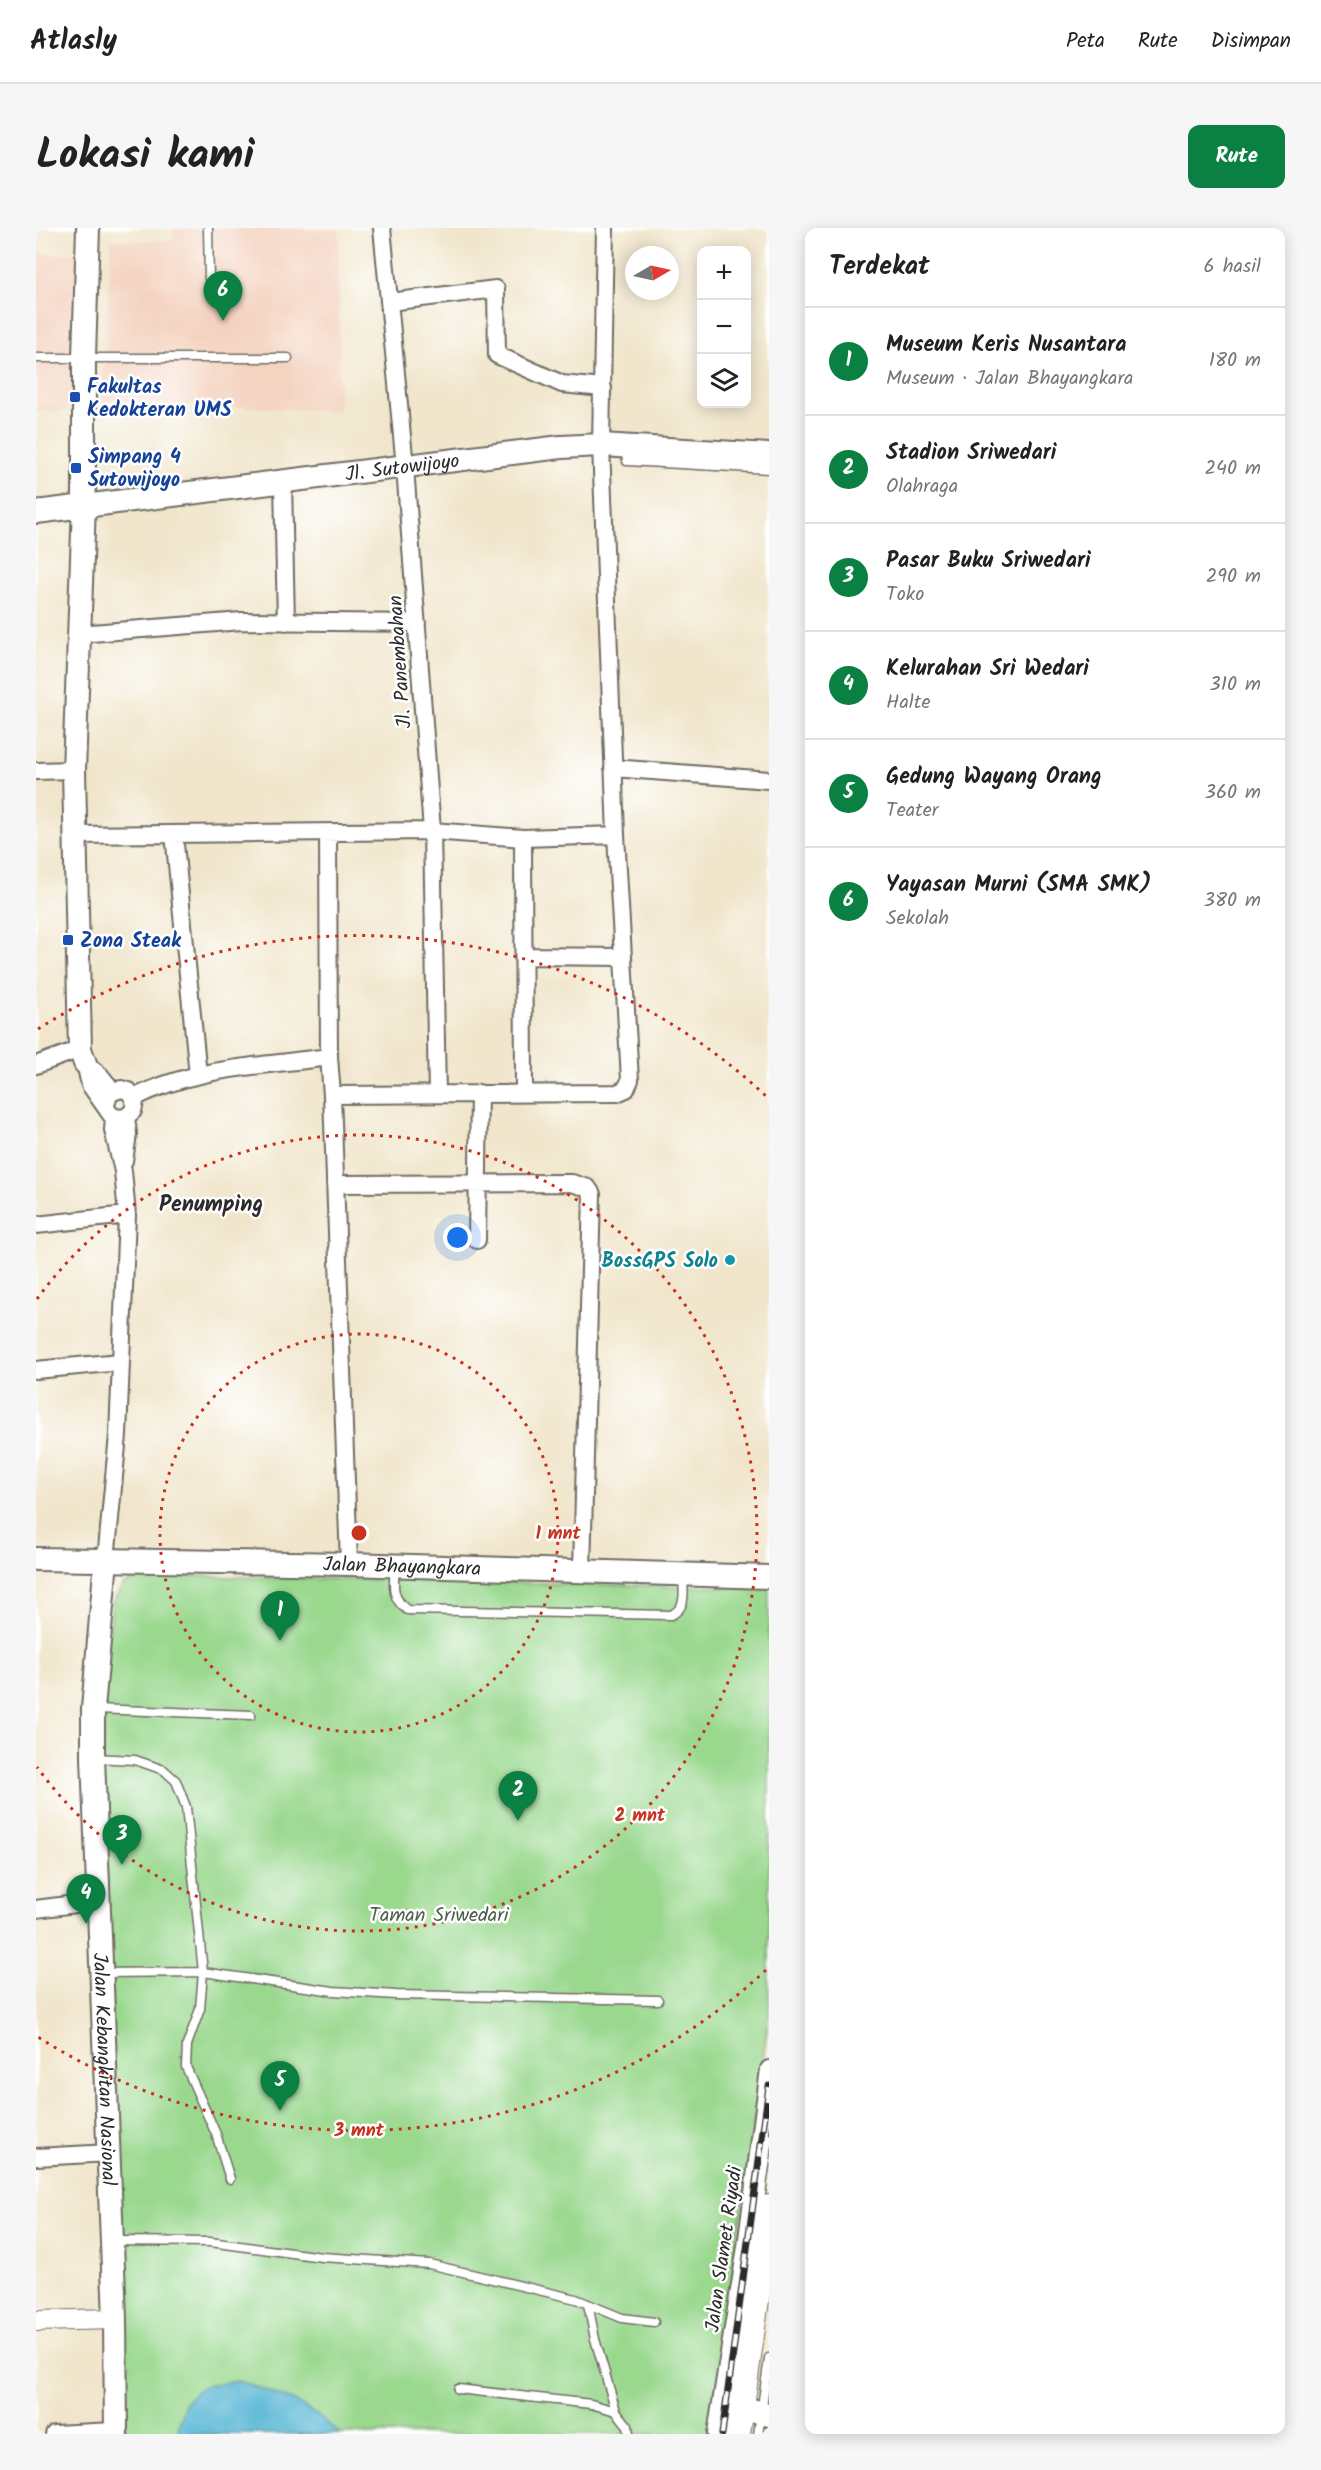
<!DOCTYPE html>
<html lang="id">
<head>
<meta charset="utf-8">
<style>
  body { margin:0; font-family:Kalam,sans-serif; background:#f6f6f6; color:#222 }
  .controls { position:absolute; right:18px; top:18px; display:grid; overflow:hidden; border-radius:12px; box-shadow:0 3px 15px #0003 }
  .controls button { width:54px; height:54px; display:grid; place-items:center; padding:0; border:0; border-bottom:2px solid #e0e0e0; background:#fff; color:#222; font:30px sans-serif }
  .compass { position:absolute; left:589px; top:18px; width:54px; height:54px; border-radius:50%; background:#fff; box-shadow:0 3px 15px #0003; rotate:81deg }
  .you { position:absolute; left:422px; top:1010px; width:21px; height:21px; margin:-15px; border:4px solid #fff; border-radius:50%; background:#1a73e8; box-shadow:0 0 0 9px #1a73e833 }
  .badge { display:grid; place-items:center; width:39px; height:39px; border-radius:50%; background:#0b8043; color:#fff; font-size:20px; font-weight:700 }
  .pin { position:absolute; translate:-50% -50px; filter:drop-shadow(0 2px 3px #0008) }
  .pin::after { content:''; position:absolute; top:32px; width:21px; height:18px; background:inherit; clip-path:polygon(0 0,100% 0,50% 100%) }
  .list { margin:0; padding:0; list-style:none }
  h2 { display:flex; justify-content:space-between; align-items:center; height:78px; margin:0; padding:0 24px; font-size:26px }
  h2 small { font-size:20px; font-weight:400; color:#767676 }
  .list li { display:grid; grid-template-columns:39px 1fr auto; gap:18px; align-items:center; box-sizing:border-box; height:108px; padding:0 24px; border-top:2px solid #e0e0e0 }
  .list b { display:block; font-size:22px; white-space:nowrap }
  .list p { margin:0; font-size:20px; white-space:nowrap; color:#767676 }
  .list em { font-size:20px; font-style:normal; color:#767676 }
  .icon { flex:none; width:33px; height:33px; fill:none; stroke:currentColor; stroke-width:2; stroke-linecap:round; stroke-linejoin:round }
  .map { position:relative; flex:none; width:733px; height:2206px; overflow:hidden; border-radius:12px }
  header { display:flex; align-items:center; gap:36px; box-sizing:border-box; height:84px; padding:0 30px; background:#fff; border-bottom:2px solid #e0e0e0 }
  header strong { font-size:28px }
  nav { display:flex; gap:33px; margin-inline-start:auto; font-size:21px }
  .intro { display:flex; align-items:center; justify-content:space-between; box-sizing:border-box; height:144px; padding:0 36px }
  h1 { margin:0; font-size:42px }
  .button { padding:15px 27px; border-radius:12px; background:#0b8043; color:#fff; font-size:21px; font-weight:700 }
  main { display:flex; gap:36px; padding:0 36px }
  aside { flex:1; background:#fff; border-radius:12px; box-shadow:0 3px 15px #0003 }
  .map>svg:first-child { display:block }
</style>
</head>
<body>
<header>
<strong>Atlasly</strong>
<nav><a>Peta</a><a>Rute</a><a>Disimpan</a></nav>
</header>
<div class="intro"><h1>Lokasi kami</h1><a class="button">Rute</a></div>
<main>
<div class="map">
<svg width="733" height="2206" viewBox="0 0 733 2206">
  <rect width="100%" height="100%" fill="#fff"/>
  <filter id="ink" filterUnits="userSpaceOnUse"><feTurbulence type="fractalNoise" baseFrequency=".0167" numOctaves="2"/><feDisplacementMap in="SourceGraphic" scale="12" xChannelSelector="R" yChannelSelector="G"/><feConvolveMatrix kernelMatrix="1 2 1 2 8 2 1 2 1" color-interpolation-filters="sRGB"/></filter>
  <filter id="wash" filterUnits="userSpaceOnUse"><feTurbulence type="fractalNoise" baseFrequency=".008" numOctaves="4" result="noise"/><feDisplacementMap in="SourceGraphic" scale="24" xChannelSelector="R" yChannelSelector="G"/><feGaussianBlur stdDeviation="1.35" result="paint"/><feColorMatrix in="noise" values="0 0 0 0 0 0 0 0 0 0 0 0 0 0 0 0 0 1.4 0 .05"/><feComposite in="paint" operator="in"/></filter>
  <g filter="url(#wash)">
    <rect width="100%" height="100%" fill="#f1e6cc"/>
    <!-- built -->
    <path fill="#f4d3c0" d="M138 0H303V183L66 173 75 12 137 13Z
      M0 26H41L34 183H0Z"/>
    <!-- green -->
    <path fill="#9ad88e" stroke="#62825c" stroke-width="1.5" d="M107 1347 733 1360V1787L675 2206H89L66 1503 76 1375 87 1357Z"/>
    <!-- water -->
    <path fill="#56b6d5" stroke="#407080" stroke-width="1.5" d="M202 2153 256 2172 282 2188 304 2206H141L149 2174 167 2158Z"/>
  </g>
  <g filter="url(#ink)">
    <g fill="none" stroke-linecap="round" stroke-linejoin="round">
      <!-- service casing -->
      <g stroke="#706c63" stroke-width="11">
        <path id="service" d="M172 0 173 51
          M0 130H252
          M590 220 591 233 733 241
          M359 1337C358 1356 354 1369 371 1382L635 1387C652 1379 647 1363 647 1348
          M59 1481 215 1487
          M57 1530 99 1532 128 1542 140 1553 150 1579 167 1744 164 1781 151 1817 150 1839 180 1906 194 1951
          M66 1745 167 1744 297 1763 360 1767 622 1772
          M723 1980 733 1910
          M78 2013 174 2014 286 2029 393 2036 540 2071 586 2090 618 2094
          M552 2076 559 2111 580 2183
          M422 2161 555 2176 580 2183 592 2198 593 2206
          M722 2206 733 2130"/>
      </g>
      <!-- minor casing -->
      <g stroke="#706c63" stroke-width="20">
        <path id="minor" d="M346 0 369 239 396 603 401 866
          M353 74 460 61 461 127 526 156 567 160
          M247 254 250 394
          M43 406 206 393 381 395
          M577 540 733 552
          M0 543 38 542
          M138 606 162 847
          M292 606 293 829 296 867 313 1336
          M39 607 396 603 487 610 580 607
          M487 610 488 865
          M489 728 587 729
          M49 835 54 857 75 887 82 890 90 889 97 883 99 874 93 863 85 861 74 865 70 876
          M49 835 64 847 77 863
          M0 837 44 821
          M296 867 581 865 590 861 594 852 580 607 565 217 569 0
          M98 870C157 839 228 838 293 829
          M88 933 92 906 90 889
          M299 956 536 955 552 960 556 966 546 1342
          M0 997 91 987
          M441 1012 443 865
          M0 1142 84 1134
          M70 1332 82 1207 91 987 87 943 77 902 78 889
          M0 1681 63 1673
          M0 1929 74 1925
          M18 2206 79 2203
          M680 2206 710 2019 733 1841"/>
      </g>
      <!-- tertiary casing -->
      <g stroke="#706c63" stroke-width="22">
        <path id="tertiary" d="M0 2093 79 2091"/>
      </g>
      <!-- secondary casing -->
      <g stroke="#706c63" stroke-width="26">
        <g id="secondary">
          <path id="s1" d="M0 284 525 219 565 217 733 227"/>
          <path d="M49 835 44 821 38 542 48 277V129L52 0"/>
          <path id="s2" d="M0 1331 313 1336 733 1349"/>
          <path id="s3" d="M70 1332 57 1481V1530L79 2091 80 2206"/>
          <path d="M706 2179 733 2187"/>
        </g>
      </g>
      <!-- primary casing -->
      <g stroke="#706c63" stroke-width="28">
        <path id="primary" d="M701 2206 733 1980"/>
      </g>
      <!-- service -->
      <use href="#service" stroke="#fff" stroke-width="8"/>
      <!-- minor -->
      <use href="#minor" stroke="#fff" stroke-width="16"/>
      <!-- tertiary -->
      <use href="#tertiary" stroke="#fff" stroke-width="20"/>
      <!-- secondary -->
      <use href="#secondary" stroke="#fff" stroke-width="22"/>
      <!-- primary -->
      <use href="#primary" stroke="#fff" stroke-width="26"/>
      <!-- rail casing -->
      <g stroke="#2b2b2b" stroke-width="7">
        <path id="rail" d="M686 2206 733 1858"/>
      </g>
      <!-- rail -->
      <use href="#rail" stroke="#fff" stroke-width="4.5" stroke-dasharray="14" stroke-linecap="butt"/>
    </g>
  </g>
  <!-- distance rings -->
  <g fill="none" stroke="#c8321e" stroke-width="3" stroke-dasharray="3 6">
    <circle cx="323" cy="1305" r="199"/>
    <path d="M1 1071A398 398 0 1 1 1 1539"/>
    <path d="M730 1742A597 597 0 0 1 2 1809M2 801A597 597 0 0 1 730 868"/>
  </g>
  <!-- markers -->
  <g fill="#1a4fb4" stroke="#fff" stroke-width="2">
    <rect x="33" y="163" width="12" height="12" rx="3"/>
    <rect x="34" y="234" width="12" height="12" rx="3"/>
    <rect x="26" y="706" width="12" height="12" rx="3"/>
  </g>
  <circle fill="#0f9aa8" stroke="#fff" stroke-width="2" cx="694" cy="1032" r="6"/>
  <g text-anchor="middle" stroke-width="5" stroke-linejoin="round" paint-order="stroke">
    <!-- transit labels -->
    <g font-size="20" font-weight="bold" fill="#164399" stroke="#fff" text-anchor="start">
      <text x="51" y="165">Fakultas<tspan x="51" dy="23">Kedokteran UMS</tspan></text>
      <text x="52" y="235">Simpang 4<tspan x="52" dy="23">Sutowijoyo</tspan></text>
      <text x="44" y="719">Zona Steak</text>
    </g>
    <!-- street labels -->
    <g font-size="20" fill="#2b2b2b" stroke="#fff">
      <text dy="7" stroke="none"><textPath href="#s1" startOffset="369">Jl. Sutowijoyo</textPath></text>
      <text transform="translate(363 434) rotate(-94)" y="7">Jl. Panembahan</text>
      <text dy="7" stroke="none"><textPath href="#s2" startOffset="366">Jalan Bhayangkara</textPath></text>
      <text dy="7" stroke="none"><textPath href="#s3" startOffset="510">Jalan Kebangkitan Nasional</textPath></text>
      <text transform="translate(687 2021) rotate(-82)" y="7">Jalan Slamet Riyadi</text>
    </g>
    <!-- culture labels -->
    <g font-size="20" font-weight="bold" fill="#0d838f" stroke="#fff" text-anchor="end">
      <text x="682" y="1039">BossGPS Solo</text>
    </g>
    <!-- park labels -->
    <g font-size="20" fill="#4c5f49" stroke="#fff">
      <text x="403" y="1693">Taman Sriwedari</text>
    </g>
    <!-- quarter labels -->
    <g font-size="22" font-weight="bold" fill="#2b2b2b" stroke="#fff">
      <text x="175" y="983">Penumping</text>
    </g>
  </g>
  <circle cx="323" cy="1305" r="9" fill="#c8321e" stroke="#fff" stroke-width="3"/>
  <g font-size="18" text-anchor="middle" font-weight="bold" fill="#c8321e" stroke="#fff" stroke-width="5" stroke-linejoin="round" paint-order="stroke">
    <text x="522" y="1311">1 mnt</text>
    <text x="604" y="1593">2 mnt</text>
    <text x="323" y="1908">3 mnt</text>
  </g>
</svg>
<div class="controls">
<button>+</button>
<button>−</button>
<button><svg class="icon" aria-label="layers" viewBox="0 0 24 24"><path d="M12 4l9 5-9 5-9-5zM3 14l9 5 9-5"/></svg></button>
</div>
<svg class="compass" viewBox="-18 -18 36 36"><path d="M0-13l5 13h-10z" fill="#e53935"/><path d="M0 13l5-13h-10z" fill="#767676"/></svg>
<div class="you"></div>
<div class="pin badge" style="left:244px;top:1413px">1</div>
<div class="pin badge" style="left:482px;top:1593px">2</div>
<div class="pin badge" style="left:86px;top:1637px">3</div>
<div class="pin badge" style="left:50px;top:1696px">4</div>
<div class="pin badge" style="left:244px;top:1883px">5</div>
<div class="pin badge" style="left:187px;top:93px">6</div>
</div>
<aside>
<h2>Terdekat<small>6 hasil</small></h2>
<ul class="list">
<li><span class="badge">1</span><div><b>Museum Keris Nusantara</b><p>Museum · Jalan Bhayangkara</p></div><em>180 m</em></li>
<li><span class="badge">2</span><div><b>Stadion Sriwedari</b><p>Olahraga</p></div><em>240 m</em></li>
<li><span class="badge">3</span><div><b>Pasar Buku Sriwedari</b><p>Toko</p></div><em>290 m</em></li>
<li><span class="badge">4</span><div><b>Kelurahan Sri Wedari</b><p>Halte</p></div><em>310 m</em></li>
<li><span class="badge">5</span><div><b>Gedung Wayang Orang</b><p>Teater</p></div><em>360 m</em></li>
<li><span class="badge">6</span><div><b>Yayasan Murni (SMA SMK)</b><p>Sekolah</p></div><em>380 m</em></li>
</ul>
</aside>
</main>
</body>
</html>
